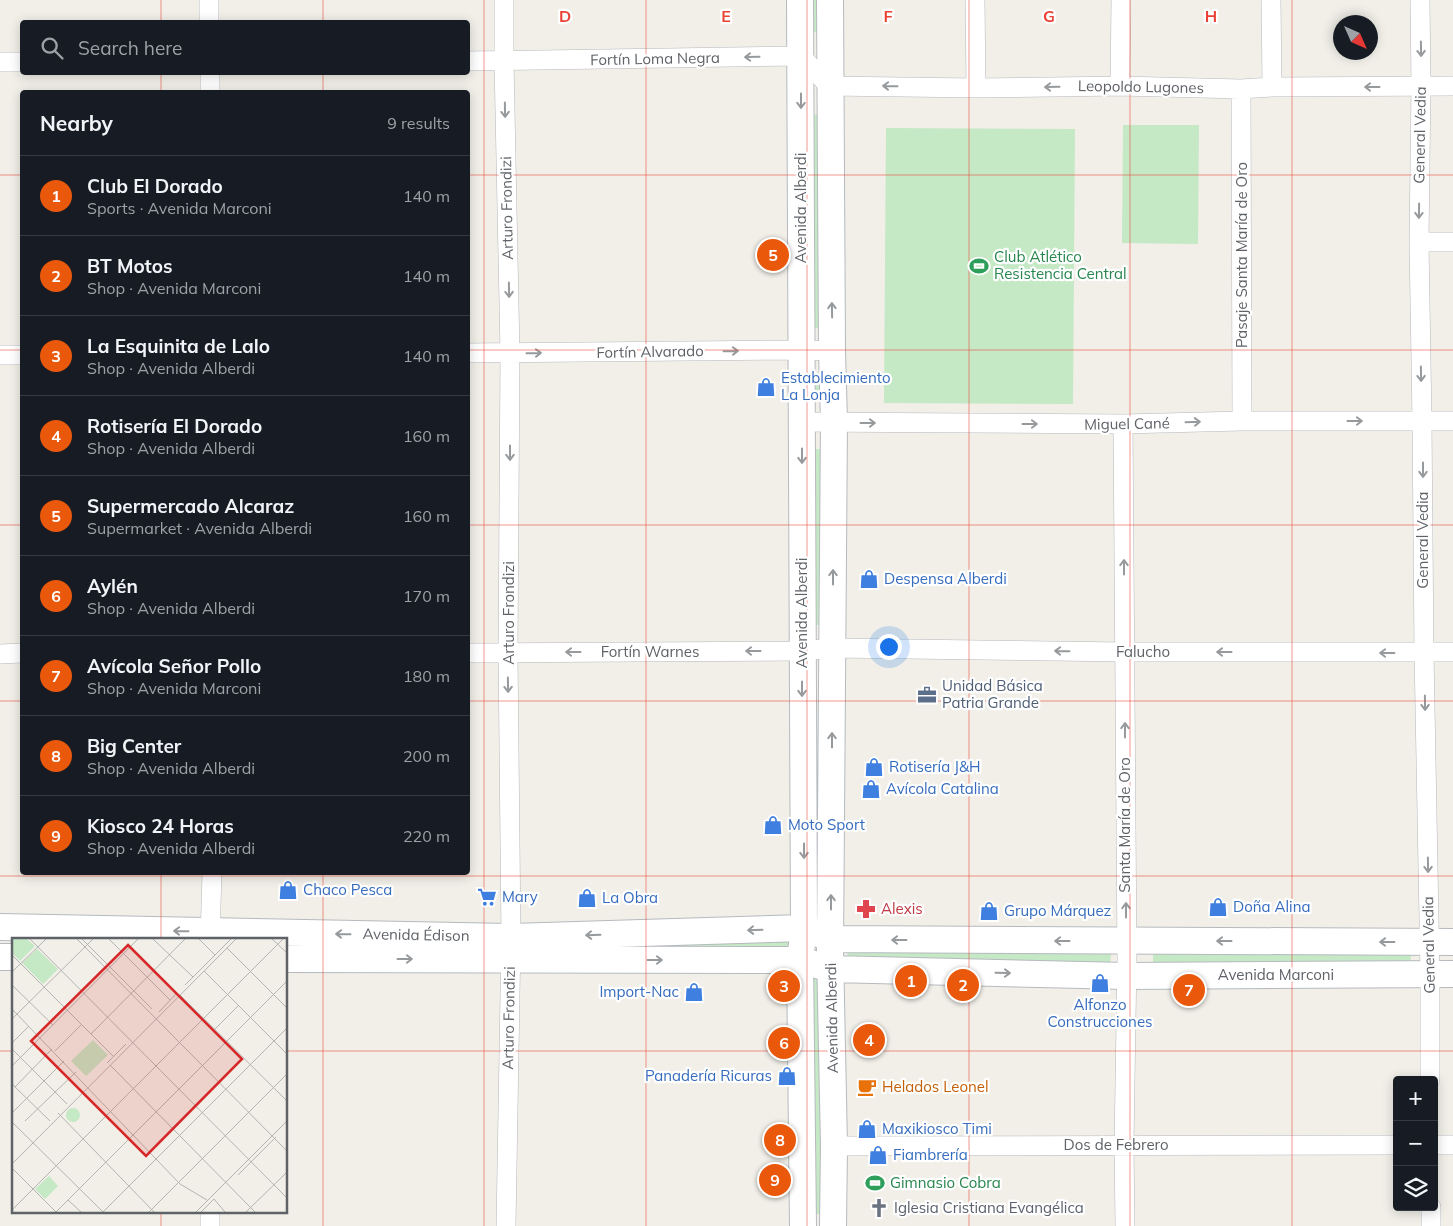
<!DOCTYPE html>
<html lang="en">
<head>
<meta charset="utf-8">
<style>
  body { margin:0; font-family:Mulish,sans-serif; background:#242831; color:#f1f3f6 }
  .controls { position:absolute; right:15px; bottom:15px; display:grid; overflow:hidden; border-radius:5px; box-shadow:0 2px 12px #0003 }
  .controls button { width:45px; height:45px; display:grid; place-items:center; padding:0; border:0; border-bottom:1px solid #363941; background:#171b24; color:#f1f3f6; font:25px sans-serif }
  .compass { position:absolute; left:1333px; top:15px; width:45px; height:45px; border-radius:50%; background:#171b24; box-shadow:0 2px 12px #0003; rotate:135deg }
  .you { position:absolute; left:888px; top:646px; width:18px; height:18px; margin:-12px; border:4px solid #fff; border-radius:50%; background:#1a73e8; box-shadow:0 0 0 8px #1a73e833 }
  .badge { display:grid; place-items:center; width:32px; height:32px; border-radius:50%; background:#ea580c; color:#fff; font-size:16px; font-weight:700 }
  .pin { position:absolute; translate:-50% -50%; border:2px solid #fff; box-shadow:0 1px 5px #0006 }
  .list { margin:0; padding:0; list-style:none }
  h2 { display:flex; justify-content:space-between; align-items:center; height:65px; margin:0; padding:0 20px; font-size:21px }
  h2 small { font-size:16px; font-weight:400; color:#9ea1a6 }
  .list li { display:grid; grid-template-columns:32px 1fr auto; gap:15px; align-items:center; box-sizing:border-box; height:80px; padding:0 20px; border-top:1px solid #363941 }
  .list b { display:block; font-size:19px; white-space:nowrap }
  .list p { margin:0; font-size:16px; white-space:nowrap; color:#9ea1a6 }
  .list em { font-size:16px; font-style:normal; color:#9ea1a6 }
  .icon { flex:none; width:28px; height:28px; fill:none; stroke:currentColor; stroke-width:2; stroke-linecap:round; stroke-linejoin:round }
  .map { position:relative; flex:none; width:1453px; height:1226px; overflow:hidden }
  .search { position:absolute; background:#171b24; box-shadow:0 2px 12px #0003; left:20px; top:20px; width:450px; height:55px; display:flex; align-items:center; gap:12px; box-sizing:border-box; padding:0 18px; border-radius:5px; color:#9ea1a6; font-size:19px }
  .panel { position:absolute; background:#171b24; box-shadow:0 2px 12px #0003; left:20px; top:90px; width:450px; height:785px; border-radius:5px }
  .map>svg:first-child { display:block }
</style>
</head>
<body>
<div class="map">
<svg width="1453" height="1226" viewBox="0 0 1453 1226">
  <rect width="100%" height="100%" fill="#f1efe8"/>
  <!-- green -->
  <path fill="#c5e8c5" d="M809 0H820V32H809Z
    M809 114 821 115V328H810Z
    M1123 125H1199L1198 244 1122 243Z
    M886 128 1075 129 1073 404 884 403Z
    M813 377H823V401H813Z
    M814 449H826L824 625H812Z
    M788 940 789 948 538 946Z
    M848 948 1111 954 1110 966 847 959Z
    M1153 951 1411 954 1410 968 1153 965Z
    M810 979H822L824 1214H812Z"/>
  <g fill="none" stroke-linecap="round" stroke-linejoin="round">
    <!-- street casing -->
    <g stroke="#b5b8bc" stroke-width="20">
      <path id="street" d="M209 0V22
        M504 0V62L510 353 508 653 511 937 506 1226
        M975 0 976 88
        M1271 0 1272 87
        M1420 0 1421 86 1419 242 1422 421 1424 653 1430 974V1080
        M468 61 801 56 829 86 976 88 1120 86 1241 89 1272 87 1453 86
        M0 62H22
        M210 72V92
        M1120 86 1121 0
        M1241 89 1242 421
        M1419 242H1453
        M468 353 802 350 832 351
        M0 355H22
        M802 422 1123 424 1242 421H1453
        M1123 424 1127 959 1124 1145 1125 1226
        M468 653 802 651 833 648 1124 652H1453
        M0 654 22 653
        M210 940 212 872
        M1434 1145H1453
        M834 1146 1397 1145
        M1431 1207V1226
        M210 1226V1212"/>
    </g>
    <!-- secondary casing -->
    <g stroke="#b6babf" stroke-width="28">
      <path id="secondary" d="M800 0 804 928 800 960 803 1226
        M830 0 832 351 834 422 830 950 834 1146 833 1226
        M0 927 511 937 804 928 831 939 1453 942
        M0 957H14
        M286 959 800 960 831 969 1126 976 1453 974"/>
    </g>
    <!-- street -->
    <use href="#street" stroke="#fff" stroke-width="19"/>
    <!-- secondary -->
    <use href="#secondary" stroke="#fff" stroke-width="26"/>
  </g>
  <!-- one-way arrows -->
  <defs><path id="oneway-shaft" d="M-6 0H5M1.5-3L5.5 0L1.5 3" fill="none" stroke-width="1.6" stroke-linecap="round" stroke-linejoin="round" transform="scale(1.25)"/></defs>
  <g stroke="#979a9d">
    <use href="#oneway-shaft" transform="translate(1421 49) rotate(89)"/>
    <use href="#oneway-shaft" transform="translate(752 57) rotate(179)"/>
    <use href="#oneway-shaft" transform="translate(890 86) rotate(-179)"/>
    <use href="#oneway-shaft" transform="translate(1052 87) rotate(179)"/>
    <use href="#oneway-shaft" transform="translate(1372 87) rotate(180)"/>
    <use href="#oneway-shaft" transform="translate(801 101) rotate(90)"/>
    <use href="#oneway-shaft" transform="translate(505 110) rotate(89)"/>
    <use href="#oneway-shaft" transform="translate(1419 211) rotate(91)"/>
    <use href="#oneway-shaft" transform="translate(509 290) rotate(89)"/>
    <use href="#oneway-shaft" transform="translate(832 310) rotate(-91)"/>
    <use href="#oneway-shaft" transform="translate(731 351) rotate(-1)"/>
    <use href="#oneway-shaft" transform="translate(534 353) rotate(-1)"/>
    <use href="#oneway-shaft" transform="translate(1421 374) rotate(89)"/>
    <use href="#oneway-shaft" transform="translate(1355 421)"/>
    <use href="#oneway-shaft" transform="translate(1193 422) rotate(-2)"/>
    <use href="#oneway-shaft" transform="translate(868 423)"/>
    <use href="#oneway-shaft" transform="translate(1030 424)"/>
    <use href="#oneway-shaft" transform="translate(510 453) rotate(90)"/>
    <use href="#oneway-shaft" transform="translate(802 456) rotate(90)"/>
    <use href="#oneway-shaft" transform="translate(1423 470) rotate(90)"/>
    <use href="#oneway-shaft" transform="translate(1124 567) rotate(-90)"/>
    <use href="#oneway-shaft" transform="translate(833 577) rotate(-90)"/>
    <use href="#oneway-shaft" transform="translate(753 651) rotate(180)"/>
    <use href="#oneway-shaft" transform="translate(1062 651) rotate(-179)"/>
    <use href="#oneway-shaft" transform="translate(573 652) rotate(180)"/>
    <use href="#oneway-shaft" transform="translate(1224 652) rotate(-180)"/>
    <use href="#oneway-shaft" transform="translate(1387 653) rotate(-180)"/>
    <use href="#oneway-shaft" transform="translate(508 685) rotate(89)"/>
    <use href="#oneway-shaft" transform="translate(802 689) rotate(90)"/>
    <use href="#oneway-shaft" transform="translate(1425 703) rotate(89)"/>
    <use href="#oneway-shaft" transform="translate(1125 730) rotate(-90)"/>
    <use href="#oneway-shaft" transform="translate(832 740) rotate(-90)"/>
    <use href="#oneway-shaft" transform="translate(804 851) rotate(90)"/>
    <use href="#oneway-shaft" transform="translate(1428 865) rotate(89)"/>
    <use href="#oneway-shaft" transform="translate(831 902) rotate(-90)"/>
    <use href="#oneway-shaft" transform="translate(1126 910) rotate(-90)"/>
    <use href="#oneway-shaft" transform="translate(755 930) rotate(178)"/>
    <use href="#oneway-shaft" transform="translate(181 931) rotate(-179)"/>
    <use href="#oneway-shaft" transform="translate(343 934) rotate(-179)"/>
    <use href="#oneway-shaft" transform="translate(593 935) rotate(178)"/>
    <use href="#oneway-shaft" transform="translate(899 940) rotate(-180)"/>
    <use href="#oneway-shaft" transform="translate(1062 941) rotate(-180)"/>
    <use href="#oneway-shaft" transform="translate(1224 941) rotate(-180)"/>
    <use href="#oneway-shaft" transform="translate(1387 942) rotate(-180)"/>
    <use href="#oneway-shaft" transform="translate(405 959)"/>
    <use href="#oneway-shaft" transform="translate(655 960)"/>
    <use href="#oneway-shaft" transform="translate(1003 973) rotate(1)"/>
  </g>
  <!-- grid -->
  <path fill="none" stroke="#ea4335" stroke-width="1" stroke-opacity="0.55" d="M161 0V22M323 0V22M484 0V1226M646 0V1226M807 0V1226M969 0V1226M1130 0V1226M1292 0V1226M161 72V92M323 72V92M0 175H22M468 175H1453M0 350H22M468 350H1453M0 525H22M468 525H1453M0 701H22M468 701H1453M161 872V940M323 872V1226M0 876H1453M0 1051H14M286 1051H1453M161 1212V1226"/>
  <!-- icons -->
  <defs>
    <g id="stadium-bare" transform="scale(1.5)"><path d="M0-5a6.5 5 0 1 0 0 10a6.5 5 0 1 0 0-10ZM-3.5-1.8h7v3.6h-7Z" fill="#2e9e5b" stroke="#fff" stroke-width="2.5" paint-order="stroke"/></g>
    <g id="shop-bare" transform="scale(1.5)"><path d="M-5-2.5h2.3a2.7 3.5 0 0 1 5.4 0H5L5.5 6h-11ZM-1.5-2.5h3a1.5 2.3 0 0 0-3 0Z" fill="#3f7fe0" stroke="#fff" stroke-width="2.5" paint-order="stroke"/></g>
    <g id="office-bare" transform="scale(1.5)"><path d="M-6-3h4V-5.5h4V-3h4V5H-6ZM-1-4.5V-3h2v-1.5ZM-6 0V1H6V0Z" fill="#5c6f8a" stroke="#fff" stroke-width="2.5" paint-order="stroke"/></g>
    <g id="supermarket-bare" transform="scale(1.5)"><path d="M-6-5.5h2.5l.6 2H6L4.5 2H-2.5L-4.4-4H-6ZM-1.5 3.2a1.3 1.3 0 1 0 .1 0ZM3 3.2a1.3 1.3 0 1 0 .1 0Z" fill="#3f7fe0" stroke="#fff" stroke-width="2.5" paint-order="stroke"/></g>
    <g id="pharmacy-bare" transform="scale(1.5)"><path d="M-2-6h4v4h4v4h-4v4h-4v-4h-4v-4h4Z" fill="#e0444e" stroke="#fff" stroke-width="2.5" paint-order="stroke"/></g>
    <g id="cafe-bare" transform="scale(1.5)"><path d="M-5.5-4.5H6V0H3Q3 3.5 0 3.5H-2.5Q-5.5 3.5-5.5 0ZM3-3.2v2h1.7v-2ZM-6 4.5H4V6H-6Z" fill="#e8710a" stroke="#fff" stroke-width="2.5" paint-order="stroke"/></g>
    <g id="church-bare" transform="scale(1.5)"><path d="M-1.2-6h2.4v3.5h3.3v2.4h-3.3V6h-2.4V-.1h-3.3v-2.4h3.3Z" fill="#6b7280" stroke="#fff" stroke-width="2.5" paint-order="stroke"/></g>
  </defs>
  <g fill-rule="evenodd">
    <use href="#stadium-bare" x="979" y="266"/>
    <use href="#shop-bare" x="766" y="387"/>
    <use href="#shop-bare" x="869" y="579"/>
    <use href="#office-bare" x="927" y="695"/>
    <use href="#shop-bare" x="874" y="767"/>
    <use href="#shop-bare" x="871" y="789"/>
    <use href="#shop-bare" x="773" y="825"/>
    <use href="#shop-bare" x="288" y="890"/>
    <use href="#supermarket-bare" x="487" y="897"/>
    <use href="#shop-bare" x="587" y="898"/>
    <use href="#shop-bare" x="1218" y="907"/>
    <use href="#pharmacy-bare" x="866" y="909"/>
    <use href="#shop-bare" x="989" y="911"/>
    <use href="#shop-bare" x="1100" y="983"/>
    <use href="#shop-bare" x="694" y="992"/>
    <use href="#shop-bare" x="787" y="1076"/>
    <use href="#cafe-bare" x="867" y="1087"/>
    <use href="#shop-bare" x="867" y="1129"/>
    <use href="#shop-bare" x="878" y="1155"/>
    <use href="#stadium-bare" x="875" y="1183"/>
    <use href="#church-bare" x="879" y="1208"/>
  </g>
  <g text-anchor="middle" stroke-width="4.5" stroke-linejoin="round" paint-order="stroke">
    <!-- street labels -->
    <g font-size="15" fill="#5f6368" stroke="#fff">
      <text transform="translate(655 59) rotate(-1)" y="5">Fortín Loma Negra</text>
      <text transform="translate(1141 87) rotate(1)" y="5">Leopoldo Lugones</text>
      <text transform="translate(1420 135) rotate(-89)" y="5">General Vedia</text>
      <text transform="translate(507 208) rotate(-91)" y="5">Arturo Frondizi</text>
      <text transform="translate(801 208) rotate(-90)" y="5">Avenida Alberdi</text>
      <text transform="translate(1242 255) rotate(-90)" y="5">Pasaje Santa María de Oro</text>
      <text transform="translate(650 352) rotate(-1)" y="5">Fortín Alvarado</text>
      <text transform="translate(1127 424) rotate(-1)" y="5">Miguel Cané</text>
      <text transform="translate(1423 540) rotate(-90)" y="5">General Vedia</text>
      <text transform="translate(509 613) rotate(-90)" y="5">Arturo Frondizi</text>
      <text transform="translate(802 613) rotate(-90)" y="5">Avenida Alberdi</text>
      <text x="650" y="657">Fortín Warnes</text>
      <text x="1143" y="657">Falucho</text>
      <text transform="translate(1125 825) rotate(-90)" y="5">Santa María de Oro</text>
      <text transform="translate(416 935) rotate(1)" y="5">Avenida Édison</text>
      <text transform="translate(1429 945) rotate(-91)" y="5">General Vedia</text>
      <text x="1276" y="980">Avenida Marconi</text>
      <text transform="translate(509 1018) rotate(-89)" y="5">Arturo Frondizi</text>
      <text transform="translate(832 1018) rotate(-91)" y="5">Avenida Alberdi</text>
      <text x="1116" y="1150">Dos de Febrero</text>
    </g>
    <!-- leisure labels -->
    <g font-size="15" fill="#27864d" stroke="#fff" text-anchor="start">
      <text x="994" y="262">Club Atlético<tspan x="994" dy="17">Resistencia Central</tspan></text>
      <text x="890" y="1188">Gimnasio Cobra</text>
    </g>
    <!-- shop labels -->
    <g font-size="15" fill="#366cbe" stroke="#fff" text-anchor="start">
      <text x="781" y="383">Establecimiento<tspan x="781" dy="17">La Lonja</tspan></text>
      <text x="884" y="584">Despensa Alberdi</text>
      <text x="889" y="772">Rotisería J&amp;H</text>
      <text x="886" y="794">Avícola Catalina</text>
      <text x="788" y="830">Moto Sport</text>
      <text x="303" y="895">Chaco Pesca</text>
      <text x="502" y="902">Mary</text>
      <text x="602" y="903">La Obra</text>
      <text x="1233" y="912">Doña Alina</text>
      <text x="1004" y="916">Grupo Márquez</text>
      <text x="679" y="997" text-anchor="end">Import-Nac</text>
      <text x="1100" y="1010" text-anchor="middle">Alfonzo<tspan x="1100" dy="17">Construcciones</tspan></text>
      <text x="772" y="1081" text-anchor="end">Panadería Ricuras</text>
      <text x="882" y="1134">Maxikiosco Timi</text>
      <text x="893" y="1160">Fiambrería</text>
    </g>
    <!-- service labels -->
    <g font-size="15" fill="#4e5e75" stroke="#fff" text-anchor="start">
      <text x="942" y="691">Unidad Básica<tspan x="942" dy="17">Patria Grande</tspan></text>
    </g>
    <!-- health labels -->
    <g font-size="15" fill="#be3a42" stroke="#fff" text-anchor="start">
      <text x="881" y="914">Alexis</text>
    </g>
    <!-- food labels -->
    <g font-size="15" fill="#c56008" stroke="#fff" text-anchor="start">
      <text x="882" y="1092">Helados Leonel</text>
    </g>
    <!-- worship labels -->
    <g font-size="15" fill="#5b616d" stroke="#fff" text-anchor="start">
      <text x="894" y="1213">Iglesia Cristiana Evangélica</text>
    </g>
  </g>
  <!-- overview -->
  <g transform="translate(12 938)">
    <rect width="275" height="275" fill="#f1efe8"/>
    <path d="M0 1H15L23 8 8 23 0 15ZM25 11 46 31 31 46 10 25ZM81 102 96 117 74 138 59 123ZM54 177a7 7 0 1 1 14 0a7 7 0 1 1-14 0ZM37 238 46 248 33 261 23 251Z" fill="#c5e8c5"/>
    <path fill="none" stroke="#b3b3b1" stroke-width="1" d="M18 1 275 260M65 1 275 213M70 1 140 71M97 1 158 62M141 1 181 39M187 1 203 17M260 1 275 15M215 10 275 70M0 17 102 119M192 33 275 116M0 34 34 1M0 47 41 87M173 47 219 1M168 57 275 163M0 71 168 246 195 262M147 74 165 55M0 81 81 1M203 91 226 68M79 96 173 1M0 105 17 88M0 111 55 166M43 113 69 87M95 125 114 106M98 127 243 274M0 128 126 1M0 146 38 183M3 149 40 111M0 175 52 123M46 175 142 274M13 183 64 134M0 184 91 274M0 226 224 1M0 230 44 274 275 43M226 237 264 199M202 261 213 274M56 262 69 274M0 272 271 1M91 274 275 90M137 274 275 136M184 274 275 183M189 274 202 261M234 274 275 234"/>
    <path fill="#d62828" fill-opacity="0.15" stroke="#d62828" stroke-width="2.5" d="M116 7 230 121 134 218 19 103Z"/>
    <rect width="275" height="275" fill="none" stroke="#5f6368" stroke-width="2.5"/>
  </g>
  <g font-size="16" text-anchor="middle" font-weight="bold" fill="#ea4335" stroke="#fff" stroke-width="4.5" stroke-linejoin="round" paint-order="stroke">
    <text x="565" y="22">D</text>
    <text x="726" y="22">E</text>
    <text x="888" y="22">F</text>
    <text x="1049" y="22">G</text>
    <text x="1211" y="22">H</text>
  </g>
</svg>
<div class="controls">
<button>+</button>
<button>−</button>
<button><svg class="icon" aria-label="layers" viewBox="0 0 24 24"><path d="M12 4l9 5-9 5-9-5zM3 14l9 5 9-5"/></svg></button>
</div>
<svg class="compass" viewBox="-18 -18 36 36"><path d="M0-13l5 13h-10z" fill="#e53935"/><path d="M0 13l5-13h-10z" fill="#9ea1a6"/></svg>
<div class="you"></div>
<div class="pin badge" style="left:911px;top:981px">1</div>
<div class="pin badge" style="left:963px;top:985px">2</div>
<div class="pin badge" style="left:784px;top:986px">3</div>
<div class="pin badge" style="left:869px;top:1040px">4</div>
<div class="pin badge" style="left:773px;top:255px">5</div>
<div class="pin badge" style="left:784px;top:1043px">6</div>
<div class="pin badge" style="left:1189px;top:990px">7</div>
<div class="pin badge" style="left:780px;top:1140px">8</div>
<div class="pin badge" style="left:775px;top:1180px">9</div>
<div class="search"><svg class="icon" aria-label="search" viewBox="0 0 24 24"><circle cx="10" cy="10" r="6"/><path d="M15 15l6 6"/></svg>Search here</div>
<section class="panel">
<h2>Nearby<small>9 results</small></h2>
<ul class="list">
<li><span class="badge">1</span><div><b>Club El Dorado</b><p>Sports · Avenida Marconi</p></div><em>140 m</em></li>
<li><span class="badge">2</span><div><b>BT Motos</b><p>Shop · Avenida Marconi</p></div><em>140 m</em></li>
<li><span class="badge">3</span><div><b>La Esquinita de Lalo</b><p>Shop · Avenida Alberdi</p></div><em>140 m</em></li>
<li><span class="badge">4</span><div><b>Rotisería El Dorado</b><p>Shop · Avenida Alberdi</p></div><em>160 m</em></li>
<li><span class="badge">5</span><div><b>Supermercado Alcaraz</b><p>Supermarket · Avenida Alberdi</p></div><em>160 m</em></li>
<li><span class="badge">6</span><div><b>Aylén</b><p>Shop · Avenida Alberdi</p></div><em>170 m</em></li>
<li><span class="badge">7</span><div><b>Avícola Señor Pollo</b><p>Shop · Avenida Marconi</p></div><em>180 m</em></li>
<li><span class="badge">8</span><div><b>Big Center</b><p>Shop · Avenida Alberdi</p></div><em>200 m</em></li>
<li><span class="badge">9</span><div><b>Kiosco 24 Horas</b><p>Shop · Avenida Alberdi</p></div><em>220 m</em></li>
</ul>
</section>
</div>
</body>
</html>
